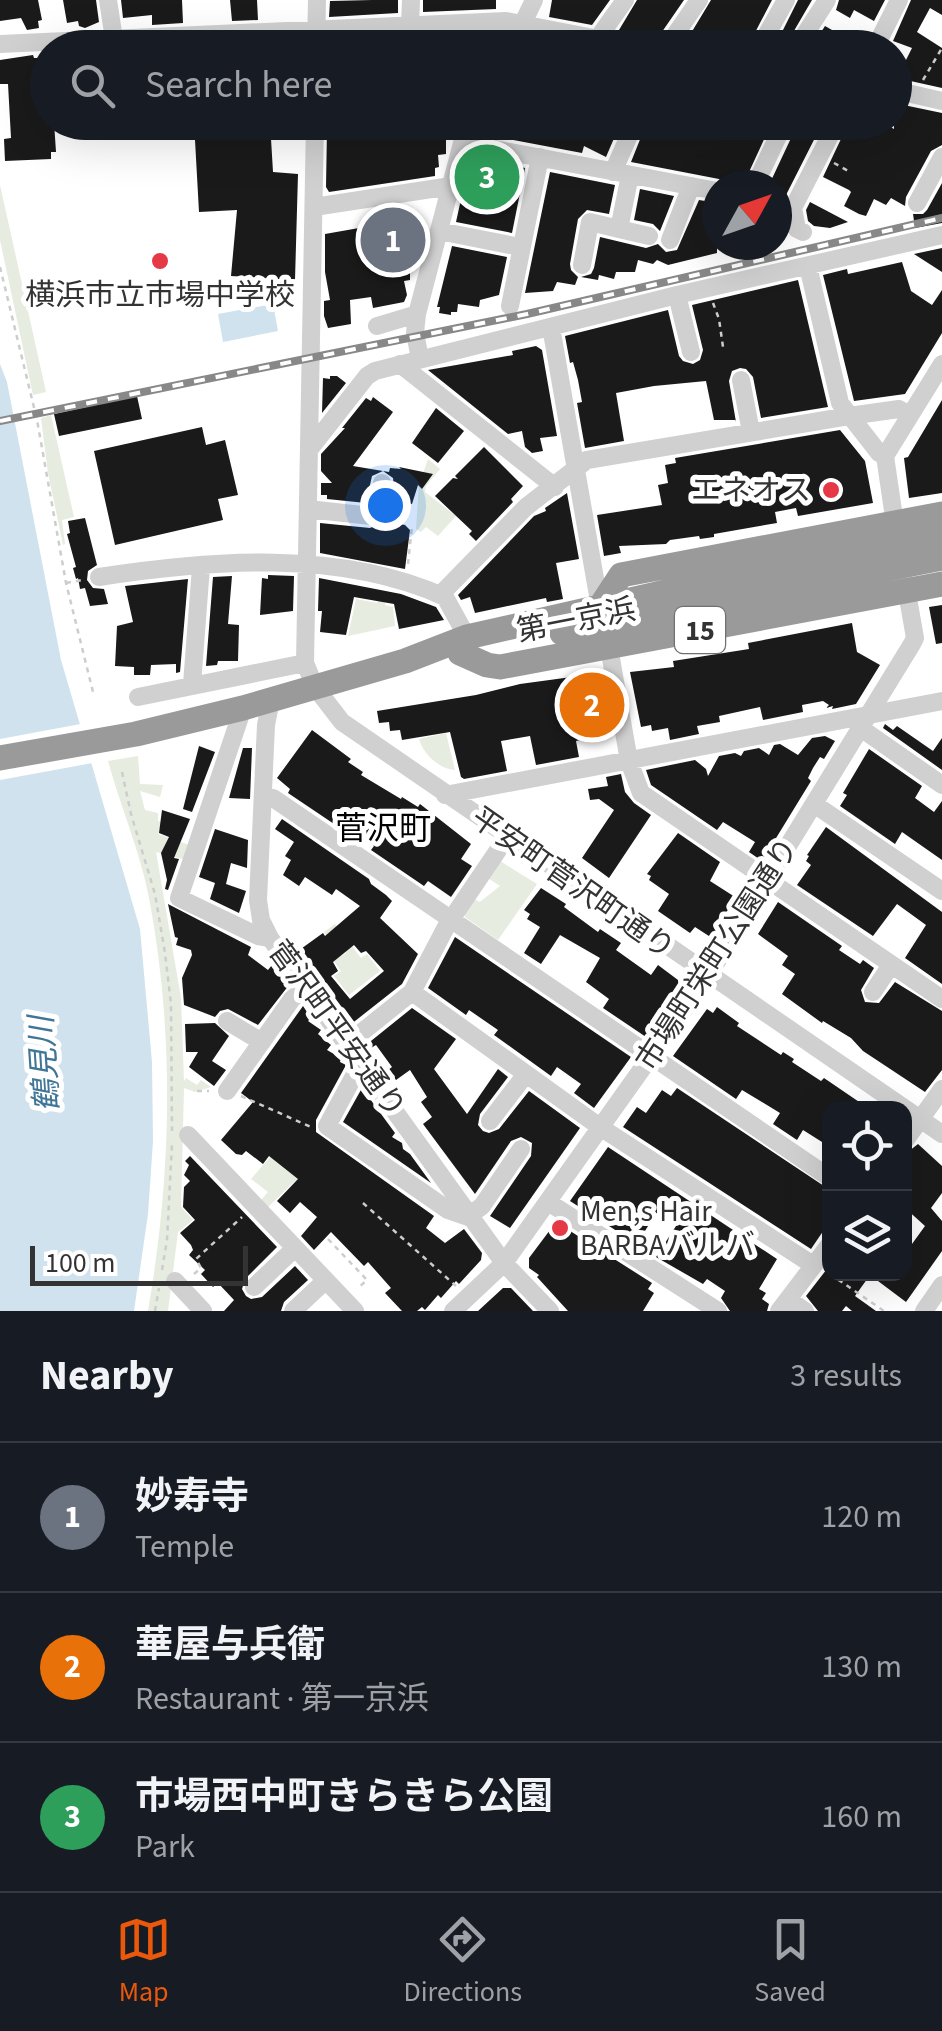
<!DOCTYPE html>
<html lang="en">
<head>
<meta charset="utf-8">
<style>
  body { margin:0; font-family:"Source Sans 3","Noto Sans JP",sans-serif; background:#242831; color:#f1f3f6 }
  .controls { position:absolute; right:30px; bottom:30px; display:grid; overflow:hidden; border-radius:20px; box-shadow:0 10px 40px #0002 }
  .controls button { width:90px; height:90px; display:grid; place-items:center; padding:0; border:0; border-bottom:2px solid #363941; background:#171b24; color:#f1f3f6; font:50px sans-serif }
  .compass { position:absolute; left:702px; top:170px; width:90px; height:90px; border-radius:50%; background:#171b24; box-shadow:0 10px 40px #0002; rotate:50deg }
  .scale { position:absolute; left:30px; bottom:25px; width:218px; box-sizing:border-box; padding-left:10px; border:5px solid #333; border-top:0; font-size:28px; line-height:35px; white-space:nowrap; color:#333; -webkit-text-stroke:8px #fff; paint-order:stroke }
  .you { position:absolute; left:385px; top:505px; width:35px; height:35px; margin:-25px; border:8px solid #fff; border-radius:50%; background:#1a73e8; box-shadow:0 0 0 15px #1a73e833 }
  .badge { display:grid; place-items:center; width:65px; height:65px; border-radius:50%; background:#ea580c; color:#fff; font-size:32px; font-weight:700 }
  .pin { position:absolute; translate:-50% -50%; border:5px solid #fff; box-shadow:0 2px 10px #0006 }
  .list { margin:0; padding:0; list-style:none }
  h2 { display:flex; justify-content:space-between; align-items:center; height:130px; margin:0; padding:0 40px; font-size:42px }
  h2 small { font-size:32px; font-weight:400; color:#9ea1a6 }
  .list li { display:grid; grid-template-columns:65px 1fr auto; gap:30px; align-items:center; box-sizing:border-box; height:150px; padding:0 40px; border-top:2px solid #363941 }
  .list b { display:block; font-size:38px; white-space:nowrap }
  .list p { margin:0; font-size:32px; white-space:nowrap; color:#9ea1a6 }
  .list em { font-size:32px; font-style:normal; color:#9ea1a6 }
  .icon { flex:none; width:55px; height:55px; fill:none; stroke:currentColor; stroke-width:2; stroke-linecap:round; stroke-linejoin:round }
  .map { position:relative; flex:none; width:942px; height:1311px; overflow:hidden }
  .search { position:absolute; background:#171b24; box-shadow:0 10px 40px #0002; left:30px; right:30px; top:30px; height:110px; display:flex; align-items:center; gap:25px; box-sizing:border-box; padding:0 35px; border-radius:55px; color:#9ea1a6; font-size:38px }
  .sheet { height:580px; background:#171b24 }
  nav { display:flex; justify-content:space-around; align-items:center; box-sizing:border-box; height:140px; border-top:2px solid #363941; background:#171b24; font-size:28px; color:#9ea1a6 }
  nav a { display:grid; justify-items:center; gap:5px }
  nav .on { color:#ea580c }
  .map>svg:first-child { display:block }
</style>
</head>
<body>
<div class="map">
<svg width="942" height="1311" viewBox="0 0 942 1311">
  <rect width="100%" height="100%" fill="#fff"/>
  <!-- green -->
  <path fill="#e6ecdf" d="M475 150 511 157 504 194 464 187Z
    M0 185 46 392 33 395 0 240Z
    M51 415 74 517 62 520 65 544 63 545 48 473 41 418Z
    M428 459 440 469 426 486 425 492 456 516 438 536 426 527 421 532 416 529 419 485Z
    M356 599 377 603 379 599 385 600V605L393 607 395 626 348 636Z
    M446 733 455 770C439 769 423 754 419 739Z
    M138 756 140 784 163 785 160 797 140 791 145 810 158 813V821L162 822 158 834 192 846 187 860 156 852 181 998 184 1081 186 1078 197 1085 201 1080 211 1087 195 1092 184 1088 181 1207 193 1220 178 1232 168 1311H148C172 1173 175 1031 148 893 139 849 120 805 108 761Z
    M500 861 537 884 498 940 465 917V912L474 899 480 902 500 886 488 878Z
    M335 924 361 958 367 954 380 971 349 995 334 976 341 971 333 960 346 953 341 946 337 948 324 932Z
    M285 1140 315 1158 299 1184 295 1181 267 1208 261 1200 268 1192 251 1179Z"/>
  <!-- water -->
  <path fill="#cfe2ee" d="M273 304 278 331 223 342 218 314Z
    M0 364 7 382 61 660 140 929 152 1062 153 1141 148 1214 134 1311H0Z"/>
  <!-- pier -->
  <path fill="#fff" d="M86 723 98 762 0 780V739Z"/>
  <!-- building -->
  <path fill="#1a1a1a" fill-rule="evenodd" d="M0 0H38L42 20 38 21 39 28 27 30 21 18 0 21Z
    M63 0H96L99 22 85 28 79 26 78 21 67 23Z
    M121 0H182L183 23 152 25V15L123 18Z
    M230 0H257L258 20 232 21Z
    M372 0H398V13L329 17 330 1Z
    M423 0H496V9L423 12Z
    M552 0H610L592 25 549 17Z
    M637 0H684L655 42 639 33 619 30Z
    M711 0H772L747 48H736L727 42 724 48H708L702 44 699 48H682Z
    M798 0H812L784 48H774Z
    M839 0H885L874 21 854 10 850 18 836 10Z
    M911 0H942V15L930 8 917 32 942 48V88L897 78 912 48 893 41Z
    M825 26 839 34 861 48H811Z
    M497 34 495 48H329V42Z
    M33 55 34 58H46L48 122H54L56 152H51V159L5 161 4 139 11 138 8 84H0V60Z
    M894 103 942 113V145L931 151 906 197 905 206 891 198 886 205 874 199 866 216 859 214 844 206 851 192 849 190 823 177 849 122H882L894 129Z
    M194 122H270L273 172 298 174 295 280 231 276 237 210 199 212Z
    M486 122H621L606 157 584 146 582 153 481 134Z
    M647 122H698V134L709 140 720 134 724 122H772L743 185H728L719 179 631 162Z
    M788 122H823L785 197 777 193V185H769L792 136Z
    M446 123V154L438 155 439 167 435 168V176L329 192 326 187 327 129Z
    M513 165 525 168 512 233 456 222 463 190 506 196Z
    M550 172 615 185 609 214 587 210 578 219 570 264 571 270 578 277 575 285 557 282 553 291 525 293Z
    M942 183V223L915 228 913 214H923L927 210Z
    M640 189 674 196 660 231 653 224 634 220Z
    M699 200 717 203V253L668 265 657 260 653 264 638 260 635 272H616L614 279 599 275 598 280 581 277 591 274 594 268 600 237 646 248 658 244 666 252 677 250Z
    M810 202 848 222 830 228 814 226 808 221 806 210Z
    M359 228 362 248 406 242 410 268V280L404 281 407 295 404 302 373 308 371 297 350 300 351 324 328 328 324 316V301L330 300 325 272V234Z
    M452 246 507 257 499 295 480 300 479 307 458 304 457 312H451V315L439 313 440 307H437Z
    M942 248V272L914 254Z
    M902 262 911 291 932 305 942 290V333L905 394 854 401 823 275 847 269 848 274Z
    M798 280 828 407 761 418 753 377 746 369 740 368 732 371 729 381 736 422V420H714L706 381 654 386 616 393 624 441 585 448 577 403 582 402 578 380 573 362 570 363 565 336 668 310 679 356 683 361 693 364 700 360 703 350 692 305Z
    M536 346 542 350 557 436 540 438 543 451 532 453 525 447 522 431 508 434 428 370 513 355 512 351Z
    M330 376H337L346 383 322 413 323 378 330 379Z
    M137 396 142 419 59 436 54 414Z
    M373 397 393 412 353 466 383 471 372 476 366 503 327 499V495H321V483H332L321 471V454L345 428H342L366 398 371 401Z
    M942 400V493L909 498 904 458 908 457Z
    M436 408 464 431 438 463 412 443Z
    M202 427 206 445 225 440 238 495 218 499 223 520 115 545 94 451Z
    M840 430 865 461 873 503 798 516 796 508 775 512 777 523 714 534V537L700 539 699 536 670 540 666 544 619 546 621 553 604 556 597 515 662 505 658 485 668 483 665 465 676 463 675 458Z
    M484 447 523 486 511 499 513 502 476 541 469 534 472 531 435 496 453 478 458 479 455 476Z
    M399 467 433 474 422 489 418 485 412 504 399 501 401 490 394 488 393 478 383 471 389 472 390 468 401 469Z
    M567 493 579 559 556 563 563 599 547 602 546 598 475 613 470 597 461 600 458 595 534 516 546 511 545 508Z
    M85 518 97 565 88 571 87 580 93 588 104 589 108 604 90 606 85 588 80 589 78 578 76 579 73 568 76 567 67 534 70 533 68 521Z
    M384 521 405 525 410 530 405 569 320 553V523L370 528Z
    M268 575 294 576 293 611 260 615 262 578 268 579Z
    M232 576 228 624 239 625 238 661H218L217 665 206 666 213 577Z
    M319 578 401 594 436 607 444 620 399 629 394 604 354 597 346 635 320 632 322 611H318Z
    M188 579 180 672 176 673V664L151 665 150 675H134V667L115 666 117 626 133 622 125 586Z
    M942 605V643L936 644 929 607Z
    M852 623 857 652 880 665 856 704 832 709 833 706 826 708 829 705 823 701 802 705 803 712 763 720 760 707 719 716 720 722 697 726 699 734 670 740 668 728 652 731 651 725 641 727 630 672 674 667 673 661 749 649 748 643Z
    M601 673 611 730 610 733 576 741 579 757 536 765 530 736 501 741 507 771 464 779 461 777 450 732 402 740 400 730 390 731 389 722 379 723 377 711 476 695 520 684Z
    M885 724 893 730 897 726 933 751 942 738V770L883 728Z
    M312 730 351 759 348 762 363 772 361 775 401 799 402 797 418 807 420 804 471 844 461 859 472 866 451 897 428 881 424 886 371 850 374 846 346 827 343 830 288 793 290 789 277 778Z
    M825 736 835 741 824 759 820 757 813 768 808 778 811 781 762 861 749 852 755 842 723 822 717 830 651 785 646 770 695 760 706 769 708 776 719 756 735 753 741 756 744 751 759 748 769 755 774 745 780 744 798 755 812 738Z
    M199 746 215 752 192 812 183 809Z
    M243 748H252L250 799 229 798Z
    M869 749 922 786 915 798 934 812 942 801V860L902 832 895 844 840 806 847 795 843 793Z
    M621 774 625 792 634 803 651 815 609 878 582 858 614 810 599 799 590 800 588 789 608 786 606 777Z
    M162 810 190 819 174 858 179 859 168 890 165 889 167 880 161 853 169 837 159 833Z
    M282 819 369 879 371 884 386 895 392 901 380 918 418 954 402 984 350 1025 298 951 323 933 325 936 360 906 336 889 332 895 305 877 299 886 283 875 291 860 285 856 294 842 275 829ZM354 945 361 953 366 951 384 971 350 999 331 976 338 971 333 962Z
    M826 827 942 912V984L905 958 926 925 897 904 873 936 797 885 811 865 806 861 809 856 807 855Z
    M215 829 248 840 247 868 231 863 226 884 246 891 239 913 210 899 215 883 199 877Z
    M678 833 720 862 710 881 735 897 712 938 695 927 690 933 658 911 669 894 649 880 651 876 647 874Z
    M541 888 566 904 564 907 598 932 600 929 621 943 616 950 651 975 658 965 678 980 679 989 646 1037 603 1008 609 999 586 982 600 958 560 935 541 964 524 953 540 927 527 919 530 914 524 910Z
    M778 902 842 946 839 950 860 964 863 960 874 968 861 990 865 1002 879 1003 895 982 942 1011V1070L925 1092 863 1051 851 1038 823 1021 822 1023 782 994 795 974 782 965 788 956 758 934Z
    M168 904 251 947 248 955 268 970 272 965 278 970 289 985 258 1025 228 1009 220 1011 215 1017 184 1005 182 978 192 955 191 950 176 945 178 938 175 937Z
    M455 937 631 1057 594 1108 574 1093 581 1084 557 1067 551 1076 494 1035 498 1030 469 1010 466 1015 428 988Z
    M303 1006 311 1018 308 1021 321 1030 318 1034 331 1045 327 1050 341 1058 340 1062 346 1065 316 1120V1132L434 1216 426 1228 445 1243 464 1229 482 1253 481 1260 459 1284 456 1281 441 1298 438 1295 425 1310 422 1307 417 1311H402L385 1293 391 1288 368 1262 364 1266 331 1232 314 1250 301 1236 317 1217 300 1202 290 1213 277 1201 298 1179 269 1156 263 1164 246 1151 242 1155 236 1154 221 1140 253 1102 241 1093Z
    M717 1007 739 1023 737 1026 781 1055 783 1052 794 1059 792 1062 821 1081 824 1078 868 1108H830V1147L803 1130 797 1140 773 1124 780 1113 742 1090 736 1099 673 1056 707 1009 713 1013Z
    M412 1008 456 1039 434 1069 467 1114 498 1069 508 1077 480 1114 478 1125 483 1131 489 1133 499 1129 529 1091 580 1128 510 1228 490 1216 531 1156 532 1143 521 1137 511 1141 475 1194 423 1124 432 1117 421 1102 427 1097 410 1070 396 1080 388 1070 392 1067 376 1045 371 1048 366 1045Z
    M215 1023 229 1036 212 1061 226 1070 214 1086 189 1067 198 1052H186L185 1024Z
    M362 1088 395 1133 392 1137 402 1143 403 1149 410 1154 431 1183 343 1122Z
    M677 1088 830 1190V1221L811 1249 623 1127 637 1107 646 1113 662 1090 671 1096Z
    M918 1144 942 1166V1193L931 1208 942 1221V1251L906 1302 870 1275 855 1296 876 1311H852L846 1306 842 1311H818L806 1296 830 1265V1274H904V1255L925 1226 904 1207V1155Z
    M608 1147 777 1259 759 1289 766 1293 762 1299 769 1304 767 1311H730L721 1298 725 1291 707 1279 703 1284 656 1257 676 1226 656 1213 637 1244 570 1201Z
    M190 1156 277 1247 245 1279 242 1289 246 1296 251 1299 262 1297 295 1266 308 1280 284 1302 281 1311H224L234 1300 218 1283 213 1287 201 1274 205 1270 189 1255 193 1250 191 1245 180 1233 195 1220 183 1207 184 1187 190 1181 184 1175 189 1165 185 1161Z
    M556 1222 652 1283 648 1289 654 1293 643 1311H568L537 1277 539 1275 529 1268V1258Z
    M503 1288H511L533 1311H478Z"/>
  <g fill="none" stroke-linecap="round" stroke-linejoin="round">
    <!-- path -->
    <path stroke="#cdcdcd" stroke-width="2.5" stroke-dasharray="5 5" stroke-linecap="butt" d="M923 80 942 48
      M834 163 850 172
      M0 267 37 420 66 583 93 692
      M713 303 719 319 723 347
      M408 564 412 526
      M66 583 82 580
      M122 772 131 814 155 894 165 953 171 1004 172 1131
      M197 1091H209
      M241 1096 311 1127
      M363 1203 456 1286
      M328 1239 367 1280 357 1289
      M162 1270 167 1240 172 1144
      M194 1274 201 1268 196 1259 242 1217
      M830 1274 884 1311
      M155 1311 159 1288"/>
    <!-- minor -->
    <path stroke="#d0d0d0" stroke-width="18" d="M108 0 114 39
      M410 25 411 0
      M598 38 625 0
      M0 44 506 21 645 48
      M316 48 317 0
      M511 48 534 0
      M666 48 699 0
      M759 48 786 0
      M796 48 827 0
      M875 48 899 0
      M894 90 942 101
      M315 122 305 663 315 687 342 722 942 1134
      M709 128 712 122
      M462 143 717 191
      M613 172 635 122
      M755 185 780 132
      M917 203 942 157
      M314 207 451 186
      M619 229 649 236
      M439 231 520 247
      M803 232 797 229 793 208 837 122
      M670 240 691 186
      M582 265 590 222 619 229 630 175
      M808 266 840 403 879 453 885 456
      M677 295 691 352
      M510 306 540 157
      M377 326 417 314
      M551 327 600 607
      M420 359 415 333 417 314 462 143 472 122
      M400 364 555 487
      M741 380 751 432
      M309 450 367 376 375 371 677 295 942 235
      M308 509 371 516 377 511 382 483
      M896 531 885 456 942 364
      M99 577C210 560 339 549 445 597L467 637
      M441 594 526 507 587 460 849 416 899 409 908 414
      M609 647 629 761 641 793 942 999
      M192 684 201 567
      M138 697 305 663
      M271 700 266 725 258 900 261 920 270 938 504 1263 550 1311
      M243 708 179 898 258 936 270 938
      M862 729 942 785
      M445 795 942 701
      M263 796 273 798 830 1178
      M814 804 942 891
      M412 992 600 1127 813 1265
      M873 992 891 965
      M227 1021 262 1042
      M347 1044 412 992 446 927 507 837
      M361 1063 327 1126 448 1210 471 1218
      M227 1091 292 999 306 987
      M490 1121 526 1074
      M188 1135 355 1311
      M904 1142 942 1089
      M548 1202 718 1311
      M470 1215 482 1206 521 1149
      M175 1281 203 1311
      M254 1287 295 1248
      M788 1299 805 1311
      M293 1311 325 1281
      M453 1311 504 1263 708 976 912 644 915 638 905 581
      M779 1311 830 1244
      M924 1311 942 1285"/>
    <!-- highway -->
    <path stroke="#9a9a9a" stroke-width="25" d="M600 607 621 575 942 514
      M562 633 942 558
      M460 653 487 665 500 667 942 584
      M0 758 136 734 243 708 405 661 467 637 679 589 942 538"/>
    <!-- rail casing -->
    <g stroke="#888" stroke-width="8">
      <path id="rail" d="M0 421 527 314 942 218"/>
    </g>
    <!-- rail -->
    <use href="#rail" stroke="#fff" stroke-width="4" stroke-dasharray="11" stroke-linecap="butt"/>
  </g>
  <!-- markers -->
  <g fill="#e63946" stroke="#fff" stroke-width="4">
    <circle cx="160" cy="261" r="10"/>
    <circle cx="831" cy="490" r="10"/>
    <circle cx="560" cy="1228" r="10"/>
  </g>
  <g text-anchor="middle" stroke-width="10" stroke-linejoin="round" paint-order="stroke">
    <!-- shield labels -->
    <rect fill="#fff" stroke="#707070" stroke-width="2.5" x="675" y="607" width="50" height="46" rx="8"/>
    <g font-size="28" font-weight="bold" fill="#333">
      <text x="700" y="640">15</text>
    </g>
    <!-- poi labels -->
    <g font-size="30" fill="#333" stroke="#fff">
      <text x="160" y="305">横浜市立市場中学校</text>
      <text x="811" y="500" text-anchor="end">エネオス</text>
      <text x="580" y="1221" text-anchor="start">Men,s Hair<tspan x="580" dy="34">BARBAバルバ</tspan></text>
    </g>
    <!-- street labels -->
    <g font-size="30" fill="#333" stroke="#fff">
      <text transform="translate(576 620) rotate(-11)" y="10">第一京浜</text>
      <text transform="translate(573 883) rotate(35)" y="10">平安町菅沢町通り</text>
      <text transform="translate(717 954) rotate(-57)" y="10">市場町栄町公園通り</text>
      <text transform="translate(337 1029) rotate(54)" y="10">菅沢町平安通り</text>
    </g>
    <!-- neighbourhood labels -->
    <g font-size="32" fill="#000" stroke="#fff">
      <text x="383" y="839">菅沢町</text>
    </g>
    <!-- water labels -->
    <g font-size="32" font-style="italic" fill="#3f7597" stroke="#fff">
      <text transform="translate(44 1064) rotate(-94)" y="11">鶴見川</text>
    </g>
  </g>
</svg>
<div class="controls">
<button><svg class="icon" aria-label="locate" viewBox="0 0 24 24"><circle cx="12" cy="12" r="6"/><path d="M12 2v4M12 18v4M2 12h4M18 12h4"/></svg></button>
<button><svg class="icon" aria-label="layers" viewBox="0 0 24 24"><path d="M12 4l9 5-9 5-9-5zM3 14l9 5 9-5"/></svg></button>
</div>
<svg class="compass" viewBox="-18 -18 36 36"><path d="M0-13l5 13h-10z" fill="#e53935"/><path d="M0 13l5-13h-10z" fill="#9ea1a6"/></svg>
<div class="scale">100 m</div>
<div class="you"></div>
<div class="pin badge" style="left:393px;top:240px;background:#6b7280">1</div>
<div class="pin badge" style="left:592px;top:705px;background:#e8710a">2</div>
<div class="pin badge" style="left:487px;top:177px;background:#2e9e5b">3</div>
<div class="search"><svg class="icon" aria-label="search" viewBox="0 0 24 24"><circle cx="10" cy="10" r="6"/><path d="M15 15l6 6"/></svg>Search here</div>
</div>
<section class="sheet">
<h2>Nearby<small>3 results</small></h2>
<ul class="list">
<li><span class="badge" style="background:#6b7280">1</span><div><b>妙寿寺</b><p>Temple</p></div><em>120 m</em></li>
<li><span class="badge" style="background:#e8710a">2</span><div><b>華屋与兵衛</b><p>Restaurant · 第一京浜</p></div><em>130 m</em></li>
<li><span class="badge" style="background:#2e9e5b">3</span><div><b>市場西中町きらきら公園</b><p>Park</p></div><em>160 m</em></li>
</ul>
</section>
<nav>
<a class="on"><svg class="icon" aria-label="map" viewBox="0 0 24 24"><path d="M3 6l6-2 6 2 6-2v14l-6 2-6-2-6 2zM9 4v14M15 6v14"/></svg>Map</a>
<a><svg class="icon" aria-label="directions" viewBox="0 0 24 24"><path d="M12 3l9 9-9 9-9-9zM9 14v-3h6M13 9l2 2-2 2"/></svg>Directions</a>
<a><svg class="icon" aria-label="saved" viewBox="0 0 24 24"><path d="M7 4h10v16l-5-4-5 4z"/></svg>Saved</a>
</nav>
</body>
</html>
